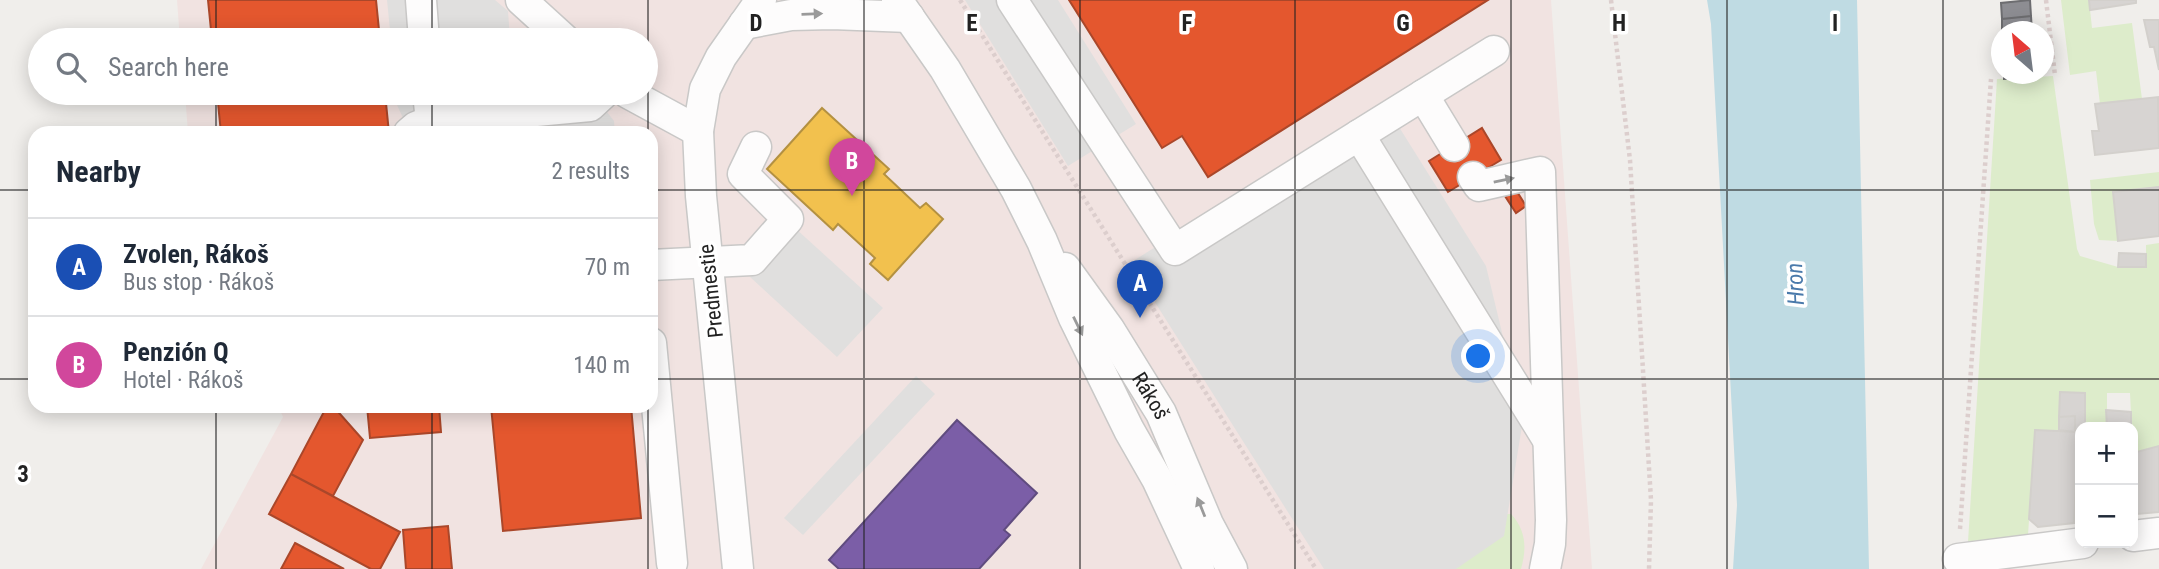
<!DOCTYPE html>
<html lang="en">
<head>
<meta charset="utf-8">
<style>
  body { margin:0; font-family:"Roboto Condensed",sans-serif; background:#f6f6f7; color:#1f2937 }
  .controls { position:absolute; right:21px; bottom:21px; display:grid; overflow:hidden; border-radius:14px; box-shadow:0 4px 18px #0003 }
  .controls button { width:63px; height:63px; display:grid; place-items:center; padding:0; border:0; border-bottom:2px solid #e0e1e3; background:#fff; color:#1f2937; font:35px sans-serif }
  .compass { position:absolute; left:1991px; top:21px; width:63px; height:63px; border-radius:50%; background:#fff; box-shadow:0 4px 18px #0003; rotate:332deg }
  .you { position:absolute; left:1479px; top:357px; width:24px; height:24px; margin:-18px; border:5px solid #fff; border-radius:50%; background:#1a73e8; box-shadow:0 0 0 10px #1a73e833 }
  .badge { display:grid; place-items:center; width:46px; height:46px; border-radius:50%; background:#7c3aed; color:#fff; font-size:23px; font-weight:700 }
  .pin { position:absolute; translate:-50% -58px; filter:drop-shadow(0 2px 4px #0008) }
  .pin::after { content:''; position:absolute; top:37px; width:24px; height:21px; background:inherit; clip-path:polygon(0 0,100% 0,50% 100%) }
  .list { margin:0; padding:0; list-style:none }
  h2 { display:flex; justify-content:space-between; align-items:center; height:91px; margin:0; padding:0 28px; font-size:30px }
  h2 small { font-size:23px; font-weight:400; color:#747a83 }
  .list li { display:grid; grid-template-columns:46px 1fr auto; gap:21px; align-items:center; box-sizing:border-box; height:98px; padding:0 28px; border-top:2px solid #e0e1e3 }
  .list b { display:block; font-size:26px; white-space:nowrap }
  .list p { margin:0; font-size:23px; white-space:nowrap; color:#747a83 }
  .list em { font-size:23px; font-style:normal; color:#747a83 }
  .icon { flex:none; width:38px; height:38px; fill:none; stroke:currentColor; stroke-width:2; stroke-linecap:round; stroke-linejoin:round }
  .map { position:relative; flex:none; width:2159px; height:569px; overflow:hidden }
  .search { position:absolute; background:#fff; box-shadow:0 4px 18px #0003; left:28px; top:28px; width:630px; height:77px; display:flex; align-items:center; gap:18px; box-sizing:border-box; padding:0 24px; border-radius:38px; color:#747a83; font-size:26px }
  .panel { position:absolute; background:#fff; box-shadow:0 4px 18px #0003; left:28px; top:126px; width:630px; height:287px; border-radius:21px }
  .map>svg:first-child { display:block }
</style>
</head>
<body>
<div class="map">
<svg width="2159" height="569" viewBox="0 0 2159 569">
  <rect width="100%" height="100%" fill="#f0eeeb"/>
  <!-- commercial -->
  <path fill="#f1e3e1" d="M177 0H1551L1592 569H201L283 417 278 406H651V133H188L185 93H646V40H180Z"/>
  <!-- grass -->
  <path fill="#ddeccb" d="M2061 0H2089L2092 28 2132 23 2142 99 2100 104 2096 71 2070 75Z
    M2053 76 2077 249 2080 256 2118 267 2146 266V245L2159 243V446L2133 453 2130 393H2107V427H2085V393L2060 392 2059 430H2035L2028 535 1968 542 1997 79Z
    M2159 172V187L2113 192 2118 241 2099 240 2094 224 2090 180Z
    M1501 514H1511C1526 530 1527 548 1521 569H1410Z"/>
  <!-- parking -->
  <path fill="#e0dfde" d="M387 0H495L508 11 510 40H391Z
    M965 0H1058L1136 124 1068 166Z
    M396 93H515L516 100 593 94 614 121 615 133H410L397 105Z
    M1384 103 1486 266 1523 420 1504 536 1456 569H1324L1130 263Z
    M795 228 883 308 837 357 750 277Z
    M916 376 935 394 803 535 784 518Z"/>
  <!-- water -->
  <path fill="#bfdbe3" d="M1707 0H1857L1869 569H1733L1737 505 1711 24Z"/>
  <!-- homes -->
  <path fill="#f2c14e" stroke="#b49141" stroke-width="2" d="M822 108 889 169 884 174 920 208 926 203 943 219 888 280 870 264 875 258 838 224 833 230 767 169Z"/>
  <!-- shops -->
  <path fill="#e4572e" stroke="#aa472a" stroke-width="2" d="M208 0H376L380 40H212Z
    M1069 0H1488L1208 177 1182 136 1162 148Z
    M217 93H385L389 133H221Z
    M1482 128 1501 160 1448 192 1429 161Z
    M1516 190 1526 206 1516 213 1505 196Z
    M327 406H333L363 440 333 496 291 474Z
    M367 406H439L441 432 370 438Z
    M491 406H631L641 518 503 531Z
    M291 474 400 532 380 569H371L269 514Z
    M448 526 452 569H406L403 530Z
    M295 543 344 569H281Z"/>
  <!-- offices -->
  <path fill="#7b5ea7" stroke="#604c7f" stroke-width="2" d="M957 420 1037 493 1004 530 1010 535 979 569H839L829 560Z"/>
  <!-- industry -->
  <path fill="#8d8d92" stroke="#6d6d70" stroke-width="2" d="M2030 0 2031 16 2002 19 2001 3Z
    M2031 16 2032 32H2002V19Z
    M2004 74H2035V77L2004 79Z"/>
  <!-- building -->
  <path fill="#d7d4d2" stroke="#d3d0cc" stroke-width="2" d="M2089 0H2136V3L2090 10Z
    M2144 20H2159V70L2154 47H2150Z
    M2158 97 2159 148 2095 155 2092 131H2099L2095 104Z
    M2159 187V236L2118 241 2113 192Z
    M2119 253 2146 254V267H2118Z
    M2060 392 2085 393V427H2080V435L2075 432V416L2059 417Z
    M2106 410 2131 412V427H2107Z
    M2075 416V432L2059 430V417Z
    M2035 430 2078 432 2077 449H2080V462H2077L2074 523 2038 527 2029 519Z
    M2159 446V512L2137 514 2133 453Z
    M2133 468 2137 514 2133 515Z"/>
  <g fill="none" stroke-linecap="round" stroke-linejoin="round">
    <!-- minor casing -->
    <g stroke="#c9c8c7" stroke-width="33">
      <g id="minor">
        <path d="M421 0 424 40"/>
        <path d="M521 0 565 40"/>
        <path d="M897 0 945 69 1016 189 1042 241 1074 318 1129 430 1157 479 1199 569"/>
        <path d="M1012 0 1175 250 1359 135 1548 440"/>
        <path d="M744 24 791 15 832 14 909 17"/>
        <path d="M428 93 431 121"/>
        <path d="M628 93 698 131"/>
        <path d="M1423 95 1454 146"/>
        <path d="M409 133 416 127 431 121 590 106 604 93"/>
        <path d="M1359 135 1494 51"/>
        <path d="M1473 177 1479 186 1540 172 1551 520 1550 544 1545 569"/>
        <path d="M651 265 752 260 788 219 743 174 756 147"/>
        <path id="s1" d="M1065 268 1109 329 1161 413 1208 524 1232 569"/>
        <path d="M651 343 672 563"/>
        <path d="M2133 536 2159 533"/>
        <path d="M1958 559 2083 543"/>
        <path d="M738 569 701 196 698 131 705 89 721 57 761 0"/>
      </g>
    </g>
    <!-- path -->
    <path stroke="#dccecd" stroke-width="4.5" stroke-dasharray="3.5 3.5" stroke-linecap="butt" d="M960 0 1316 569
      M1611 0 1630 160 1651 500 1649 569
      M2046 0 2055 75
      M1960 529 1991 79"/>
    <!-- minor -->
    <use href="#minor" stroke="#fdfcfc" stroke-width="30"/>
  </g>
  <!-- one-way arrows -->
  <defs><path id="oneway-solid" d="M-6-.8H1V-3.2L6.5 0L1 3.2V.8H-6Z" transform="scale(1.75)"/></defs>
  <g fill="#9a9a9a">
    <use href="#oneway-solid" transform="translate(812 14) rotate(-2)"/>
    <use href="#oneway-solid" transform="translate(1504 180) rotate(-12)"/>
    <use href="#oneway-solid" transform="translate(1078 326) rotate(64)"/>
    <use href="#oneway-solid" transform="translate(1201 507) rotate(-112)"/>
  </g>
  <!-- grid -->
  <path fill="none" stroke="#222" stroke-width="2" stroke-opacity="0.55" d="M216 0V40M432 0V40M648 0V133M864 0V569M1080 0V569M1295 0V569M1511 0V569M1727 0V569M1943 0V569M216 93V133M432 93V133M0 190H35M651 190H2159M0 379H35M651 379H2159M216 406V569M432 406V569M648 406V569"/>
  <g text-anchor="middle" stroke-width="7" stroke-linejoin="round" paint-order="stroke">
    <!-- street labels -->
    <g font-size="21" fill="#222" stroke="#fff">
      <text transform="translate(711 291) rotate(-96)" y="7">Predmestie</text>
      <text dy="7" stroke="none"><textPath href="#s1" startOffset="154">Rákoš</textPath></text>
    </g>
    <!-- water labels -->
    <g font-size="23" font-style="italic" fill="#4a7aab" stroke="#fff">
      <text transform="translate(1795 284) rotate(-93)" y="8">Hron</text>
    </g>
  </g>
  <g font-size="23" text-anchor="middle" font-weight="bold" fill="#222" stroke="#fff" stroke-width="7" stroke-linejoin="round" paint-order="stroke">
    <text x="756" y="31">D</text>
    <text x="972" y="31">E</text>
    <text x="1187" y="31">F</text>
    <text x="1403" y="31">G</text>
    <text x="1619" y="31">H</text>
    <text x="1835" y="31">I</text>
    <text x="23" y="482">3</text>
  </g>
</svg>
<div class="controls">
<button>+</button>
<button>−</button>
</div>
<svg class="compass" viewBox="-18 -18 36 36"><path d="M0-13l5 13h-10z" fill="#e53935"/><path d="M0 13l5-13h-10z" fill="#747a83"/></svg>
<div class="you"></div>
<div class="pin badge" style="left:1140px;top:318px;background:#1a4fb4">A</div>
<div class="pin badge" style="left:852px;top:196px;background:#d1479c">B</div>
<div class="search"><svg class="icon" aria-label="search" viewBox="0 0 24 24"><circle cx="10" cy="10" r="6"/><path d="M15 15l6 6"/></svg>Search here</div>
<section class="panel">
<h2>Nearby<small>2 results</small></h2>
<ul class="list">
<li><span class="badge" style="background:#1a4fb4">A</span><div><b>Zvolen, Rákoš</b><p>Bus stop · Rákoš</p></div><em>70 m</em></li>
<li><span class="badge" style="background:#d1479c">B</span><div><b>Penzión Q</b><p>Hotel · Rákoš</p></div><em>140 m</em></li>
</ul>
</section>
</div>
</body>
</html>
